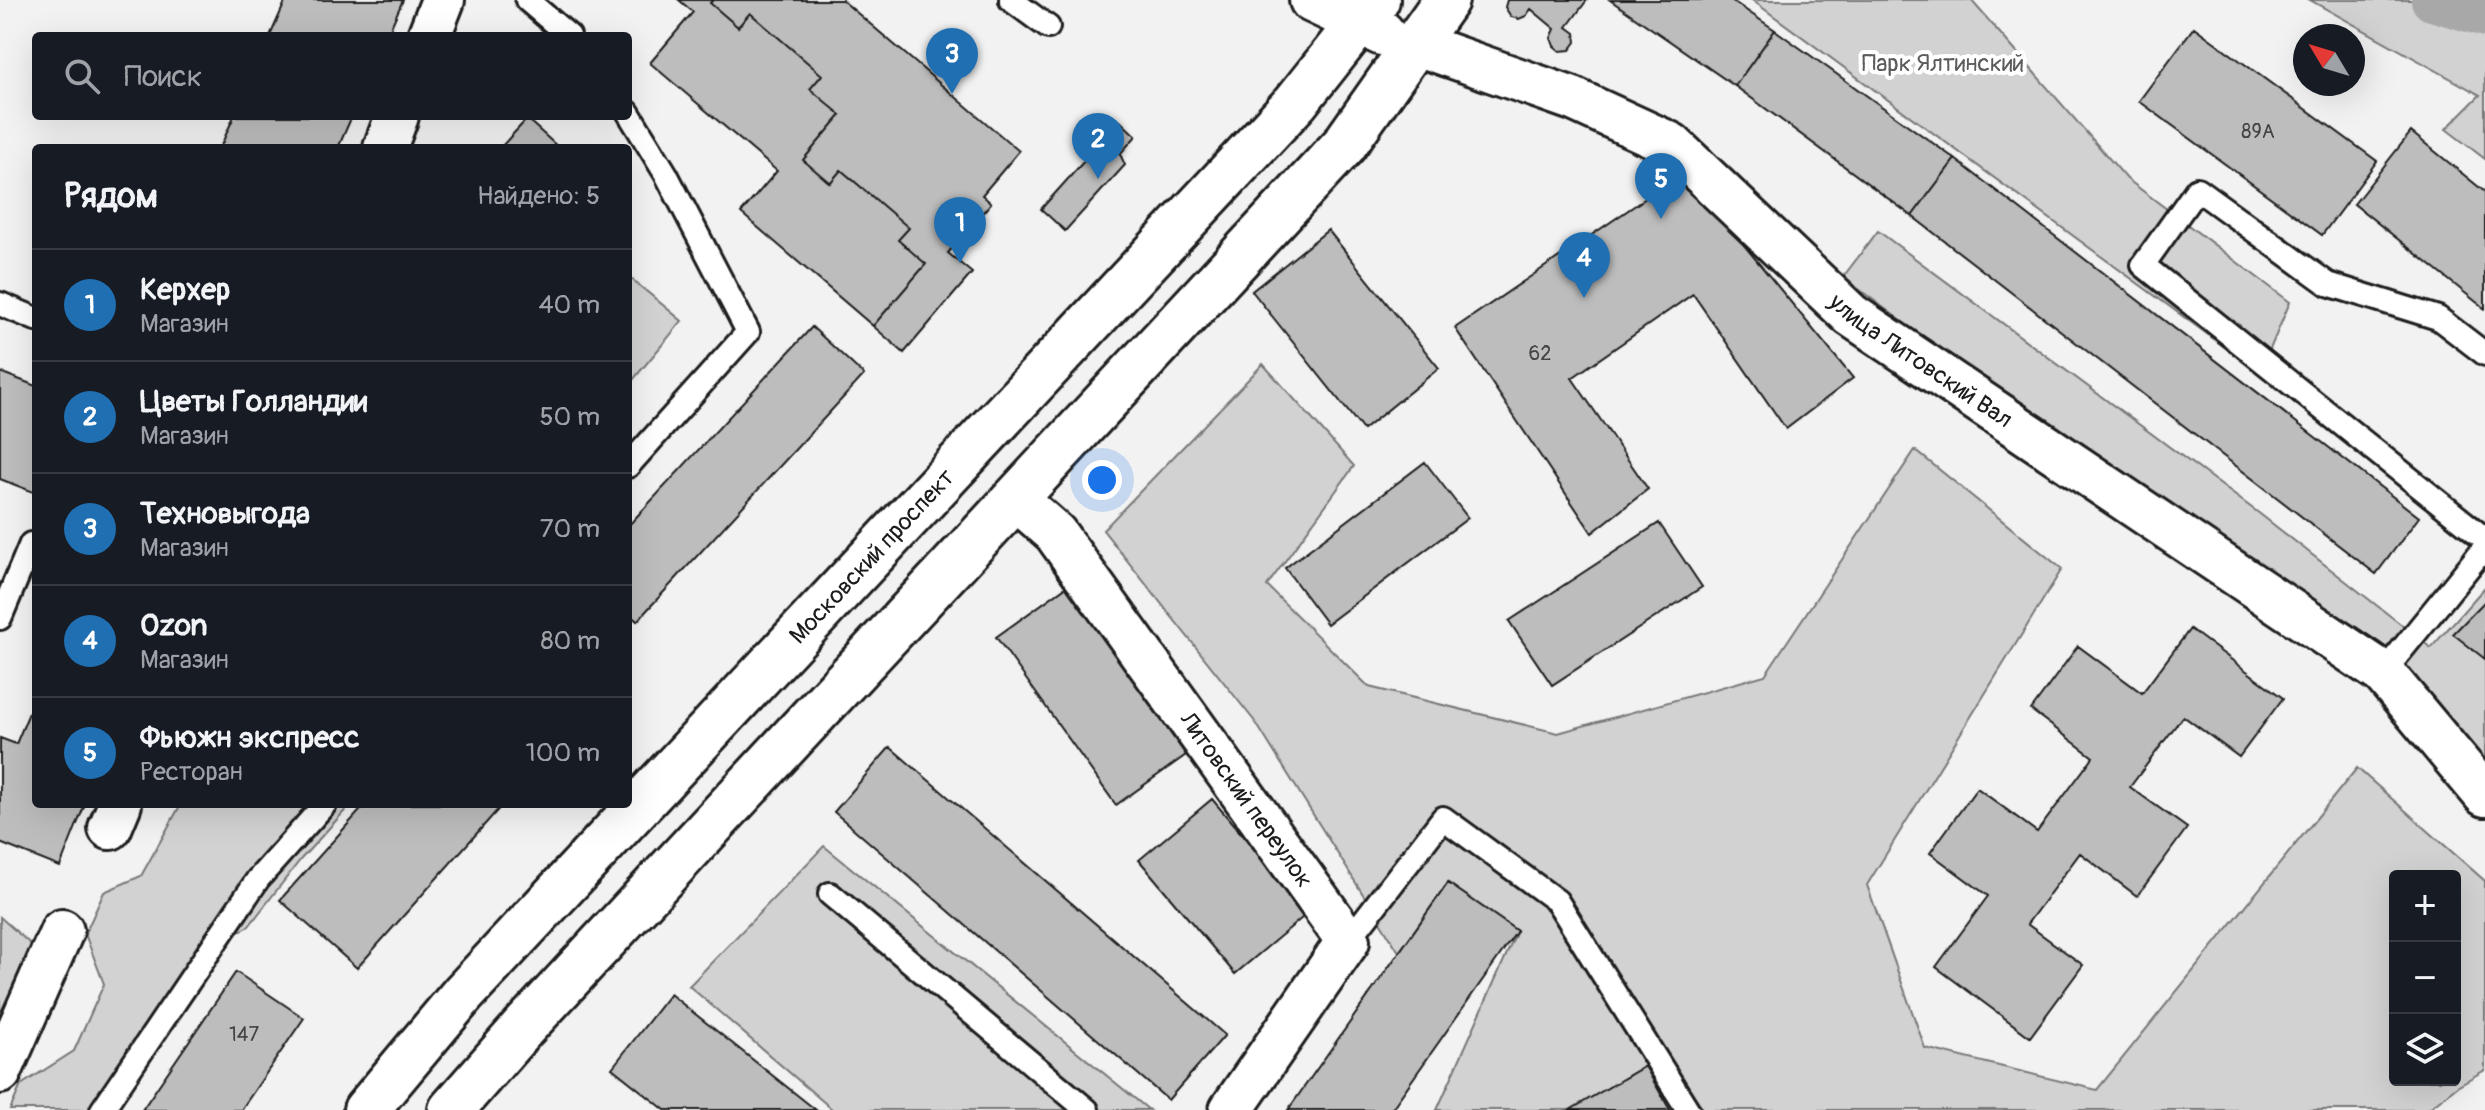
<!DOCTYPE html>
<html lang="ru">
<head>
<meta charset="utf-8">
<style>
  body { margin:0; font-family:Pangolin,sans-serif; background:#20242c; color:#f1f3f6 }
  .controls { position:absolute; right:24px; bottom:24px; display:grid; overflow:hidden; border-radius:8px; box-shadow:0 8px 32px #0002 }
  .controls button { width:72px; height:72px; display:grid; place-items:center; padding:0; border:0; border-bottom:2px solid #363941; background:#171b24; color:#f1f3f6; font:40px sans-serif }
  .compass { position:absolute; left:2293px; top:24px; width:72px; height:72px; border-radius:50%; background:#171b24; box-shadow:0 8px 32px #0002; rotate:308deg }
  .you { position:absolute; left:1102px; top:480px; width:28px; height:28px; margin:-20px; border:6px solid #fff; border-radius:50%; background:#1a73e8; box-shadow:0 0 0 12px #1a73e833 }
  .badge { display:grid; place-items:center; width:52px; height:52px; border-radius:50%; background:#1f6fb2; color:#fff; font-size:26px; font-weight:700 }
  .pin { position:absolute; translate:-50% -66px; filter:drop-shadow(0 2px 4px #0008) }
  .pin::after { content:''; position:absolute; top:42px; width:28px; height:24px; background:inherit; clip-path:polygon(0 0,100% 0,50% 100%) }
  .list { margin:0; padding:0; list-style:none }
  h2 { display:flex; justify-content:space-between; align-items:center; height:104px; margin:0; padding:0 32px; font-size:34px }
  h2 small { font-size:26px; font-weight:400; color:#9ea1a6 }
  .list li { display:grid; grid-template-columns:52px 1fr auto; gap:24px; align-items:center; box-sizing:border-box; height:112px; padding:0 32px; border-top:2px solid #363941 }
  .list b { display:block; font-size:30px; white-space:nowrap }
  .list p { margin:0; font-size:26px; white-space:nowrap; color:#9ea1a6 }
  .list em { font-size:26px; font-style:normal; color:#9ea1a6 }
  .icon { flex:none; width:44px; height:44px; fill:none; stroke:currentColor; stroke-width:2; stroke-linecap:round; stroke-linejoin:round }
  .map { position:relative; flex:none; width:2485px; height:1110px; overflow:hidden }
  .search { position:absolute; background:#171b24; box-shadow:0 8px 32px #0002; left:32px; top:32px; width:600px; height:88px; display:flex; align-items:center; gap:20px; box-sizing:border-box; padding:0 28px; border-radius:8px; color:#9ea1a6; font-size:30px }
  .panel { position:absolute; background:#171b24; box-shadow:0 8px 32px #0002; left:32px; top:144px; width:600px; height:664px; border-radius:8px }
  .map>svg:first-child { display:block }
</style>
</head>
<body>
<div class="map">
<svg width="2485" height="1110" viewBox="0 0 2485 1110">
  <rect width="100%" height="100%" fill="#f2f2f2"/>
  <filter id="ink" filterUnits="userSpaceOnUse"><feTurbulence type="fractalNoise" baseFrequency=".0125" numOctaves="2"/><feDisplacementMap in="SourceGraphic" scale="16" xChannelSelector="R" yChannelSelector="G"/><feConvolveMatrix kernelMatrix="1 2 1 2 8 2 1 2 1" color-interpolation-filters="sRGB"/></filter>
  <g filter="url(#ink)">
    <!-- green -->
    <path fill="#d2d2d2" stroke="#777" stroke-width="2" fill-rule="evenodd" d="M1752 0H1971L2127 179 2290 302 2260 373Z
      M2310 0H2485V159L2446 129 2480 95Z
      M1878 231 2260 514 2431 648 2485 587V762L2380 643 1933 345 1843 277Z
      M628 276 682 321 628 386Z
      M1263 364 1354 466 1267 586 1369 687 1558 733 1765 675 1915 450 2062 569 1867 885 1925 1048 2097 1090 2357 768 2485 881V1070L2457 1086 2427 1110H1437L1517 931 1448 883 1399 952 1256 723 1103 530ZM2395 876H2455V1080H2395Z
      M181 804H351L301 859 249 926 208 950 94 1110H10L21 1085 74 1051 104 984 85 934 104 892 141 876Z
      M824 846 1149 1110H833L689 986Z
      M0 917 35 948 0 1027Z"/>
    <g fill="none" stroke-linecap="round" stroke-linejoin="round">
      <!-- canal -->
      <path stroke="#a8a8a8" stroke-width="42" d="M2432 0 2485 16"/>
    </g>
    <!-- building -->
    <path fill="#bdbdbd" stroke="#1c1c1c" stroke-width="2" d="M286 0H403L387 36H270Z
      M679 0H713L710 3 738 27 750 13 822 75 810 89 841 115 803 160 830 183 841 170 909 228 898 240 926 264 873 326 741 213 777 171 650 63 693 12Z
      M713 0H842L1019 151 982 195 991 203 948 253 972 273 904 353 873 326 926 264 898 240 909 228 841 170 830 183 803 160 841 115 810 89 822 75 750 13 738 27 710 3Z
      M1507 0H1587L1567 27 1575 33 1576 42 1570 50 1560 51 1554 46 1551 38 1555 29 1531 9 1526 16 1519 19 1511 17 1505 7Z
      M1610 0H1731L1775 30 1735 86Z
      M2194 27 2377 161 2322 235 2139 101Z
      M1775 30 1955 159 1912 216 1735 86Z
      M234 116H352L338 148H220Z
      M527 119 559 148H500Z
      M1120 121 1136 136 1120 154 1125 165 1065 231 1041 209Z
      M2411 132 2485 192V309L2354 204Z
      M1955 159 2419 517 2376 574 1912 216Z
      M1684 172 1853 378 1786 429 1693 294 1572 378 1648 489 1592 533 1455 328Z
      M1328 230 1439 368 1363 430 1252 291Z
      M812 327 864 375 637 621 628 613V526Z
      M0 372 36 386V493L0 479Z
      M1425 462 1468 518 1327 624 1285 568Z
      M1659 523 1702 587 1552 685 1509 621Z
      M1067 586 1186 755 1116 805 996 637Z
      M2485 601V659L2453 634Z
      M2190 629 2283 698 2239 757 2183 716 2130 787 2187 828 2137 896 2080 853 2027 924 2083 965 2030 1037 1936 967 1988 896 1930 853 1977 788 2037 832 2093 757 2031 710 2078 646 2142 693Z
      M36 696V804H85L60 867 0 843V738L16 744Z
      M890 747 1225 1035 1168 1100 834 812Z
      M1212 799 1308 913 1235 974 1139 860Z
      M366 804H503L357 968 280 900Z
      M1448 883 1517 931 1391 1110H1288Z
      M236 972 304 1018 241 1110H142Z
      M670 994 816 1110H665L612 1068Z
      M1645 1066 1670 1110H1570Z"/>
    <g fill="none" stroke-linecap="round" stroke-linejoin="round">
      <!-- service casing -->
      <g stroke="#1c1c1c" stroke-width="28">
        <path id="service" d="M527 0 569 36
          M1011 0 1048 27
          M628 112 666 174 748 332 628 466
          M0 304 36 319
          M2485 354 2438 318 2328 284 2197 189 2143 265 2485 539
          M0 618 31 544 36 546
          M2383 673 2485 547
          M830 894 1087 1110
          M1348 941 1443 818 1557 901 1688 1110
          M102 1110 258 879 325 804"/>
      </g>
      <!-- minor casing -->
      <g stroke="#1c1c1c" stroke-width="48">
        <g id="minor">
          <path d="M429 36 443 0"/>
          <path id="s1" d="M1414 43 1573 99 1671 144 1851 315 2383 673 2485 795"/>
          <path d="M385 148 397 116"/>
          <path id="s2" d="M1016 499 1055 533 1348 941 1231 1110"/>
          <path d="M110 828 120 804"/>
          <path d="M0 1072 62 931"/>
        </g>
      </g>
      <!-- primary casing -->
      <g stroke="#1c1c1c" stroke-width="50">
        <g id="primary">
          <path d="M1312 0 1382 33"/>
          <path id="s3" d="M366 1110 463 994 1296 102 1377 0"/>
          <path d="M451 1110 522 1029 1344 145 1446 0"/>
        </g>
      </g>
      <!-- service -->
      <use href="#service" stroke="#fff" stroke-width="22"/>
      <!-- minor -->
      <use href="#minor" stroke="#fff" stroke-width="42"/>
      <!-- primary -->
      <use href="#primary" stroke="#fff" stroke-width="44"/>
    </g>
  </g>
  <g text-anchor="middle" stroke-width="8" stroke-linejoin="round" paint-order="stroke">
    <!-- number labels -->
    <g font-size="20" fill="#444">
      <text x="2258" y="138">89А</text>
      <text x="1540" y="360">62</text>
      <text x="244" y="1041">147</text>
    </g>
    <!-- park labels -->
    <g font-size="24" fill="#5c5c5c" stroke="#fff">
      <text x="1943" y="71">Парк Ялтинский</text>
    </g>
    <!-- street labels -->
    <g font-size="24" fill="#1c1c1c" stroke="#fff">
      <text dy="8" stroke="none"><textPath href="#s1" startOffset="608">улица Литовский Вал</textPath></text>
      <text dy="8" stroke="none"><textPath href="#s3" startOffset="750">Московский проспект</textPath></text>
      <text dy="8" stroke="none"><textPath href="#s2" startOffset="380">Литовский переулок</textPath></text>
    </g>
  </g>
</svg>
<div class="controls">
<button>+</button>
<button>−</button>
<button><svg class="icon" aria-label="layers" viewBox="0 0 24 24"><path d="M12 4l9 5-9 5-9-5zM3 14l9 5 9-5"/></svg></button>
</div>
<svg class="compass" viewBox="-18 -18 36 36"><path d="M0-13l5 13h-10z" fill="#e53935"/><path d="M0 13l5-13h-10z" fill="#9ea1a6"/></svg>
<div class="you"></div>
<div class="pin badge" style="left:960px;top:263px">1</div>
<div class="pin badge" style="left:1098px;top:179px">2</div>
<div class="pin badge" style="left:952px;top:94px">3</div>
<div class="pin badge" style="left:1584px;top:298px">4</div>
<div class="pin badge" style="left:1661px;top:219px">5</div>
<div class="search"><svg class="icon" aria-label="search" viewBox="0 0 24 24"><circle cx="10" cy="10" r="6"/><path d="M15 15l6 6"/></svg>Поиск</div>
<section class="panel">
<h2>Рядом<small>Найдено: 5</small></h2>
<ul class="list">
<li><span class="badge">1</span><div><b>Керхер</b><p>Магазин</p></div><em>40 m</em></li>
<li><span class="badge">2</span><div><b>Цветы Голландии</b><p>Магазин</p></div><em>50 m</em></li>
<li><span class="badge">3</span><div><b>Техновыгода</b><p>Магазин</p></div><em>70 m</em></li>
<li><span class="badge">4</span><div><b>Ozon</b><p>Магазин</p></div><em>80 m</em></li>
<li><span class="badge">5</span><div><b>Фьюжн экспресс</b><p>Ресторан</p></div><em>100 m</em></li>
</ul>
</section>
</div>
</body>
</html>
